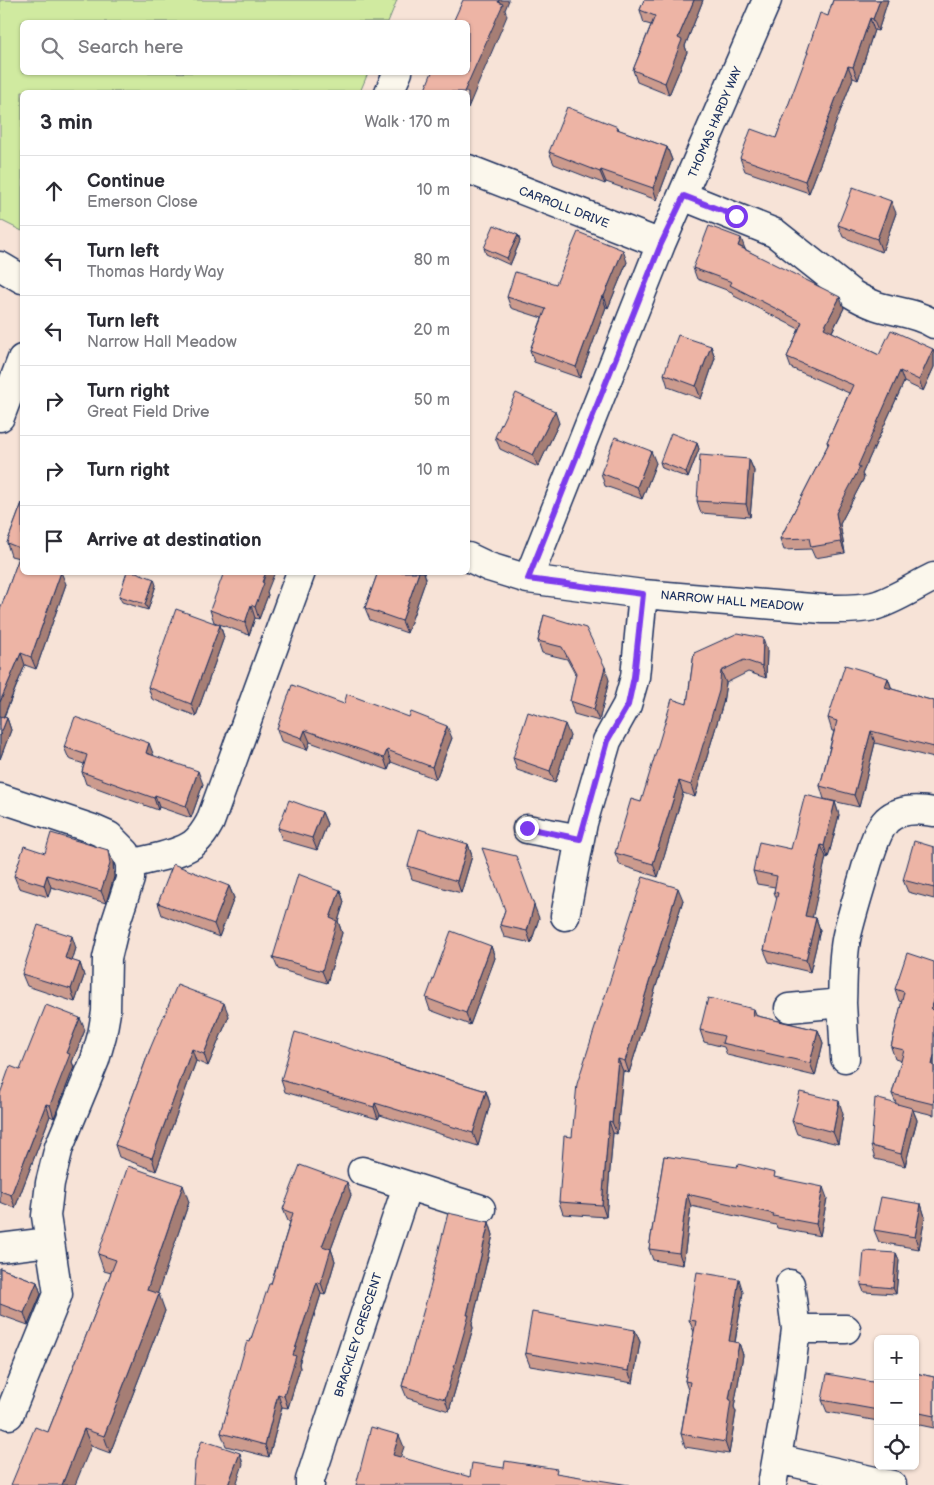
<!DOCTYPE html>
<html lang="en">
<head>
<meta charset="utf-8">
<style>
  body { margin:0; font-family:"Balsamiq Sans",sans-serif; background:#f2f2f3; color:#2b2b33 }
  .controls { position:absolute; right:15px; bottom:15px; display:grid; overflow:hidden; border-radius:8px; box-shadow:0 1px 4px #0004 }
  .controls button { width:45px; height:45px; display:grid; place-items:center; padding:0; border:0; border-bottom:1px solid #e1e1e2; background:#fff; color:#2b2b33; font:25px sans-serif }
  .stop { position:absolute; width:15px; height:15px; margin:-11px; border:4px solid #7c3aed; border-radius:50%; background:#fff }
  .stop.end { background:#7c3aed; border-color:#fff; box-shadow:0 1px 5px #0008 }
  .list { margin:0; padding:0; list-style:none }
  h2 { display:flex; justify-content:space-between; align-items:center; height:65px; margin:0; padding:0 20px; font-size:21px }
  h2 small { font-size:16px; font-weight:400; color:#7c7c81 }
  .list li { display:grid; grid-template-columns:32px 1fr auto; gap:15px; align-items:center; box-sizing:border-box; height:70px; padding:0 20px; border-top:1px solid #e1e1e2 }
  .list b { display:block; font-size:19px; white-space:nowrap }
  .list p { margin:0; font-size:16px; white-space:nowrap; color:#7c7c81 }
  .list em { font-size:16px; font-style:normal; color:#7c7c81 }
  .icon { flex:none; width:28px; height:28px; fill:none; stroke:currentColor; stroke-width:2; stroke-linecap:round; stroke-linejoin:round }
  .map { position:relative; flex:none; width:934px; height:1485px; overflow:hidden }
  .search { position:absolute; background:#fff; box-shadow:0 1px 4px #0004; left:20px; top:20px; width:450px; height:55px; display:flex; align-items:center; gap:12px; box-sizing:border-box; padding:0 18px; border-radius:8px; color:#7c7c81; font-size:19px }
  .panel { position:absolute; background:#fff; box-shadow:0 1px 4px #0004; left:20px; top:90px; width:450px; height:485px; border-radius:8px }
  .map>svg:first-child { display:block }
</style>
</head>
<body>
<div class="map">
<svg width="934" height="1485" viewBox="0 0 934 1485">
  <rect width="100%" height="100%" fill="#f7e3d7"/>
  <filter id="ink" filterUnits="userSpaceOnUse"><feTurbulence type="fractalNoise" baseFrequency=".02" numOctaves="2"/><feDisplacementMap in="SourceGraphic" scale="10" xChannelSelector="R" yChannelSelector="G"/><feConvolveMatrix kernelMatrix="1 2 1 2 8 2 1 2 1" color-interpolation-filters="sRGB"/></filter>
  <g filter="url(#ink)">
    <!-- green -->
    <path fill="#d0eaa0" stroke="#768c7f" d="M0 0H397L388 22H22V72L368 73 360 92H22V231L0 220Z"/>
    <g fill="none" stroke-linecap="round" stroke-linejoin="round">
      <!-- minor casing -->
      <g stroke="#1b2f5e" stroke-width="31">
        <path id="minor" d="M389 92 398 72
          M468 169 661 244
          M683 196 775 233 852 294C860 299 869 303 877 306 896 312 917 313 934 324
          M0 266 22 279
          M0 417 22 359
          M468 557 489 567 528 579 643 594 823 609C840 609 857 610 874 606 895 600 915 586 934 577
          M528 579 661 244 767 0
          M0 798 93 829 109 836 126 853 130 864V879L115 925 107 958 106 1012 102 1035 95 1060 59 1147 50 1183 46 1216 58 1294 9 1415
          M527 829 580 839
          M130 864C148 859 178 855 193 844 201 838 205 831 210 822L301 572
          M565 916 583 823 607 741 627 705 635 677 643 594
          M842 1003C843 981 842 957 847 935 853 910 861 886 868 861 873 848 876 831 887 820 900 808 918 809 934 812
          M789 1008 842 1003 845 1058
          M362 1171 481 1209
          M0 1248 49 1242
          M790 1284 796 1329H846
          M778 1459 892 1485
          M310 1485V1480L407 1186
          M772 1485 787 1400 796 1329"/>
      </g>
      <!-- minor -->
      <use href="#minor" stroke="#fbf7ec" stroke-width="28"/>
    </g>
    <!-- wall -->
    <path fill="#cc9b8e" stroke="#1b2f5e" d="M644 0H703L685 46 687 52 669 95 637 82 633 70 651 25 644 23 640 10Z
      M833 0H888L878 31 874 30 858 80 853 78 809 193 745 171 740 158 776 138 808 54 807 52 828 16Z
      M618 127 619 130 667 147 672 160 657 200 606 182 605 184 554 164 549 152Z
      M896 213 882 252 843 237 838 225Z
      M518 235 520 241 510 265 486 254 484 248Z
      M745 249 844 308 832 332 879 355 933 349 934 351V367L923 391 904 382 862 474 864 478 840 524 845 553 815 558 811 549 784 550 780 539 828 445 827 442 849 393 791 368 787 357 799 329 734 296 732 292 697 279 693 268Z
      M627 262 608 308 606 307 580 378 534 362 530 350 542 318 511 308 507 297 556 284Z
      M711 346 715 358 701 399 668 387 664 374Z
      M559 423 538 467 500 449 495 437Z
      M697 443 699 449 688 478 662 468 660 462Z
      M749 459 754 471 750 517 701 513 697 501Z
      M656 463 642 499 605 486 601 473Z
      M22 503V572L66 584 36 669 25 665 4 717 7 718 11 730 0 759V610L19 558 11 556 7 543Z
      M378 572H424L426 579 407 633 370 620 365 608Z
      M156 585 148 610 122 602 119 596Z
      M267 592 268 595 259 619 255 618 249 635 214 622 210 610Z
      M544 615 609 680 599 721 574 714 570 701 576 676 567 659 542 653 538 641Z
      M220 625 224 637 196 716 152 699 148 687Z
      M767 650 766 678 748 672 726 683 723 703 695 797 683 793 658 877 620 865 615 853 641 802 687 704 694 653Z
      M888 678 892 689 934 701V758L875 743 859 807 824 799 820 786 834 731H832L828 718Z
      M344 704 452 738 436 779 391 762 388 770 310 742 307 750 281 741 277 729Z
      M570 736 555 783 517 770 513 758Z
      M64 747 153 756 203 784 191 818 159 807 158 810 86 784 82 772 84 764 69 759Z
      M835 802 839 815 828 858 826 857 812 917 816 918 820 930 810 972 769 962 764 950 777 900 774 892 775 887 757 884 753 871 791 849Z
      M322 812 327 824 317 850 282 840 278 828Z
      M468 844 472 856 461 893 412 879 408 866Z
      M934 847V899L908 892 903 880Z
      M108 850 113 862 114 877 106 903 51 887 48 897 19 888 14 876 45 853Z
      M229 886 234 898 219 937 162 915 158 903Z
      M340 890 344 902 338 921 342 933 327 983 278 969 273 957Z
      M683 900 629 1073 623 1071 617 1134 613 1133 606 1217 563 1214 559 1202 572 1137Z
      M505 910 539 918 531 943 504 937 500 925Z
      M491 946 495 958 470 1025 430 1010 426 998Z
      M76 948 72 961 80 963 84 976 75 1002 27 986 22 974Z
      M934 962V1115L913 1110 917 1120 905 1166 875 1159 871 1146 896 1103 892 1094 901 1061 895 1059 891 1047 902 1002 899 1001 895 989Z
      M229 1016 208 1066 196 1061 156 1171 119 1157 115 1145 150 1049Z
      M757 1016 818 1030 823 1043 815 1076 727 1055 724 1047 704 1042 700 1030Z
      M85 1030 72 1062 74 1067 60 1103 54 1118 50 1116 15 1208 0 1202V1094L20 1070Z
      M388 1060 389 1061 486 1091 490 1104 478 1146 380 1115 378 1119 285 1092 281 1080Z
      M843 1114 838 1144 797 1134 792 1121Z
      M664 1156 777 1178 827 1198 820 1236 777 1228 776 1225 691 1206 683 1265 653 1260 649 1249Z
      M351 1195 331 1249 335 1261 325 1295 321 1294 299 1364 300 1368 288 1408 282 1407 269 1457 226 1446 221 1433 250 1342 271 1284 290 1222 288 1221 283 1209Z
      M189 1202 157 1294 165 1311 110 1453 91 1446 48 1432 111 1273 104 1271 98 1254Z
      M921 1204 925 1217 919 1249 879 1242 874 1230Z
      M489 1222 493 1235 472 1324 473 1328 449 1411 407 1398 402 1386 432 1284 431 1281Z
      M896 1253 899 1260 896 1294 864 1292 861 1285Z
      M0 1268 37 1282 41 1294 28 1325 0 1315Z
      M743 1292 735 1343H739L743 1355 734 1407 736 1412 729 1454 685 1447 681 1434 688 1390 685 1381 694 1332 689 1320Z
      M635 1330 640 1342 633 1383 530 1366 525 1353Z
      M915 1373 934 1377V1428L915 1424Z
      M878 1383V1421L827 1412 822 1400Z"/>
    <!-- shaded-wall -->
    <path fill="#a67e74" stroke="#1b2f5e" d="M499 0H509L505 10 507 16 468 108V92H464Z
      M694 0H703L685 46 687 52 669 95 665 83 678 38Z
      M880 0H888L878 31 873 19Z
      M870 18 874 30 858 80 853 67Z
      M848 66 853 78 809 193 805 181Z
      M667 147 672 160 657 200 653 188Z
      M601 170 606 182 605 184 600 172Z
      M891 201 896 213 882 252 877 239Z
      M518 235 520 241 510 265 507 258Z
      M741 238 745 249 738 246Z
      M623 250 627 262 608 308 604 296Z
      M602 296 606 307 580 378 576 367Z
      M840 297 844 308 828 339 824 328Z
      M711 346 715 358 701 399 696 386Z
      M933 349 934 351V367L923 391 919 380Z
      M900 371 904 382 862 474 864 478 840 524 845 553 841 542 836 513Z
      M555 411 559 423 538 467 533 455Z
      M697 443 699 449 688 478 686 472Z
      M651 451 656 463 642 499 637 487Z
      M749 459 754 471 750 517 746 504Z
      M61 572 66 584 36 669 31 657Z
      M266 572H275L267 592 268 595 259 619 255 607Z
      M419 572H424L426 579 407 633 402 621Z
      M154 579 156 585 148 610 145 604Z
      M251 605 255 618 249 635 245 623Z
      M220 625 224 637 196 716 191 704Z
      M763 638 767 650 766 678 762 666Z
      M21 653 25 665 0 725V702Z
      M605 667 609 680 599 721 594 709Z
      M721 671 726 683 723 703 695 797 691 785Z
      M888 678 892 690 885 687Z
      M7 718 11 730 0 759V736Z
      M565 724 570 736 555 783 550 771Z
      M447 726 452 738 436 779 432 767Z
      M305 730 310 742 307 750 302 738Z
      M871 731 875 743 859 807 854 795Z
      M149 743 154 756 146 753Z
      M387 750 391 762 388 770 384 758Z
      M198 771 203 784 191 818 186 806Z
      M679 781 683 793 658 877 653 864Z
      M155 795 159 807 158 810 154 798Z
      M835 802 839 815 828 858 824 846Z
      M322 812 327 824 317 850 312 838Z
      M468 844 472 856 461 893 457 881Z
      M821 845 826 857 810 928 805 916Z
      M108 850 113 862 114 877 106 903 101 891Z
      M47 875 51 887 48 897 44 885Z
      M229 886 234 898 219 937 214 924Z
      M678 888 683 900 629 1073 625 1061Z
      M340 890 344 902 338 921 342 933 327 983 322 971 330 918Z
      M534 905 539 918 531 943 527 931Z
      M816 918 820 930 810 972 806 960Z
      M72 936 76 948 69 971 65 958Z
      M491 946 495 958 470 1025 466 1013Z
      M80 963 84 976 75 1002 71 989Z
      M934 1001V1017L931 1009Z
      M224 1003 229 1016 208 1066 204 1054Z
      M754 1009 759 1021 753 1015Z
      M80 1018 85 1030 72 1062 74 1067 54 1118 50 1105 66 1053Z
      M818 1030 823 1043 815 1076 810 1063Z
      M192 1049 196 1061 156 1171 152 1158Z
      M934 1055V1072L932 1065Z
      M618 1059 623 1071 617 1134 612 1122Z
      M486 1091 490 1104 478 1146 473 1133Z
      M839 1101 843 1114 838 1144 833 1132Z
      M375 1103 380 1115 378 1119 374 1107Z
      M46 1104 50 1116 15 1208 11 1195Z
      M912 1108 917 1120 905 1166 901 1154Z
      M609 1121 613 1133 606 1217 602 1205Z
      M347 1182 351 1195 331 1249 335 1261 325 1295 321 1283 322 1246Z
      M183 1185 189 1202 153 1307 147 1290Z
      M823 1187 827 1198 820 1236 816 1224Z
      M687 1194 691 1206 683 1265 679 1253Z
      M921 1204 925 1217 919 1249 915 1237Z
      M489 1222 493 1235 472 1324 473 1328 449 1411 445 1399 467 1315Z
      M896 1253 899 1260 896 1294 893 1288Z
      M739 1279 743 1292 733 1354 729 1341Z
      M37 1282 41 1294 28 1325 24 1313Z
      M317 1282 321 1294 299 1364 300 1368 288 1408 284 1396 293 1355Z
      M159 1294 165 1311 110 1453 104 1436Z
      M635 1330 640 1342 633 1383 628 1371Z
      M739 1343 743 1355 734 1407 736 1412 729 1454 725 1442 729 1399Z
      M278 1394 282 1407 269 1457 265 1445Z
      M84 1429 91 1446 75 1485H62Z
      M399 1435 404 1447 397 1467 393 1455Z
      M240 1453 243 1464 236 1485H228Z"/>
    <!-- building -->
    <path fill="#edb4a5" stroke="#1b2f5e" d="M463 0H499L498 2 503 4 464 92H424L432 72H468V22H453Z
      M644 0H694L678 38 682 40 665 83 633 70 655 16 640 10Z
      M833 0H880L873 19 870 18 853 67 848 66 805 181 740 158 751 129 776 138 808 52H807L820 13 828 16Z
      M567 107 618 127 617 129 667 147 653 188 601 170 600 172 549 152Z
      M853 187 891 201 877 239 838 225Z
      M494 225 518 235 507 258 484 248Z
      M709 226 741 238 738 246 840 297 824 328 879 355 891 330 933 349 919 380 900 371 858 466 860 467 836 513 841 542 811 547 809 538 780 539 829 443 827 442 853 385 787 357 802 322 730 285 732 282 693 268Z
      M578 232 623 250 604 296H602L576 367 530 350 546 309 507 297 515 272 556 284Z
      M678 335 711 346 696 386 664 374Z
      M516 393 555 411 533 455 495 437Z
      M671 433 697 443 686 472 660 462Z
      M615 437 651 451 637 487 601 473Z
      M700 455 749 459 746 504 697 501Z
      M22 503V572H61L31 657 21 653 0 702V610L22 549 7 543Z
      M127 572H136L154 579 145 604 119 596Z
      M224 572H266L262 582 264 583 255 607 251 605 245 623 210 610Z
      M378 572H419L402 621 365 608Z
      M176 609 220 625 191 704 148 687Z
      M544 615 586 628 605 667 594 709 570 701 576 673 562 647 538 641Z
      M738 633 763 638 762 666 744 660 721 671 719 691 691 785 679 781 653 864 615 853 631 799 641 802 672 699 687 704 694 653Z
      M845 665 888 678 885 687 934 701V747L871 731 854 795 820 786 837 721 828 718Z
      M292 685 344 704 347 694 409 717 411 712 447 726 432 767 387 750 384 758 305 730 302 738 277 729Z
      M528 712 565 724 550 771 513 758Z
      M0 716 7 718 0 736Z
      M75 717 149 743 146 753 198 771 186 806 155 795 154 798 82 772 87 755 64 747Z
      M805 795 835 802 824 846 821 845 805 916 816 918 806 960 764 950 778 893 774 892 777 876 753 871 759 842 791 849Z
      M289 800 322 812 312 838 278 828Z
      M419 829 468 844 457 881 408 866Z
      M51 833 108 850 110 864 101 891 47 875 44 885 14 876 24 846 45 853Z
      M914 841 934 847V888L903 880Z
      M482 848 516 856 534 905 527 931 500 925 505 910Z
      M173 864 229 886 214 924 158 903Z
      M298 874 340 890 330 918 337 921 322 971 273 957Z
      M643 877 678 888 625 1061 618 1059 612 1122 609 1121 602 1205 559 1202 564 1136 572 1137 577 1084Z
      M38 925 72 936 65 958 80 963 71 989 22 974Z
      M451 931 491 946 466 1013 426 998Z
      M907 953 934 962V1001L931 1009 934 1010V1055L932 1065 934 1066V1099L933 1104 892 1094 904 1050 891 1047 904 992 895 989Z
      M177 985 224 1003 204 1054 192 1049 152 1158 115 1145 150 1049Z
      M708 998 754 1009 753 1015 818 1030 810 1063 722 1043 724 1036 700 1030Z
      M46 1005 80 1018 66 1053 70 1054 56 1090 50 1105 46 1104 11 1195 0 1191V1094L10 1066 20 1070Z
      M295 1032 388 1060V1061L486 1091 473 1133 375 1103 374 1107 281 1080Z
      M800 1092 839 1101 833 1132 792 1121Z
      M875 1098 912 1108 901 1154 871 1146Z
      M664 1156 737 1167 738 1164 775 1173 774 1177 823 1187 816 1224 773 1216 774 1214 687 1194 679 1253 649 1249Z
      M300 1165 347 1182 322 1246 331 1249 321 1283 317 1282 293 1355 296 1356 284 1396 278 1394 265 1445 221 1433 247 1341 250 1342 269 1284H271L293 1213 283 1209Z
      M128 1166 183 1185 147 1290 159 1294 104 1436 84 1429 62 1485H11L35 1427 48 1432 116 1260 98 1254Z
      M881 1197 921 1204 915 1237 874 1230Z
      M448 1213 489 1222 467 1315H469L445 1399 402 1386 432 1281H431Z
      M864 1251 896 1253 893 1288 861 1285Z
      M0 1268 37 1282 24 1313 0 1304Z
      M697 1272 739 1279 729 1341 739 1343 729 1399 731 1400 725 1442 681 1434 690 1382 685 1381 696 1321 689 1320Z
      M532 1312 635 1330 628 1371 525 1353Z
      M915 1373 934 1377V1416L915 1412Z
      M827 1374 878 1383V1410L822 1400Z
      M371 1427 399 1435 393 1455 470 1477 472 1463 504 1468 505 1461 557 1469 556 1473 629 1485H356Z
      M202 1440 240 1453 228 1485H193L195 1461Z"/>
  </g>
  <g fill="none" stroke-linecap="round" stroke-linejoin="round" filter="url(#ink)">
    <!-- route -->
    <path stroke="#7c3aed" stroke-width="6" d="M527 828 580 839 607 741 628 705 634 677 643 594 528 579 661 244 684 196 736 216"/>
  </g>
  <g text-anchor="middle" stroke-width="4" stroke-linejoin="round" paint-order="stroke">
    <!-- street labels -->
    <g font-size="12" fill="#1b2f5e" stroke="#fbf7ec">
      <text transform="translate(715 122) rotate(-67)" y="4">THOMAS HARDY WAY</text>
      <text transform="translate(564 207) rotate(21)" y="4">CARROLL DRIVE</text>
      <text transform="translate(732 601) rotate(5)" y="4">NARROW HALL MEADOW</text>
      <text transform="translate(358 1335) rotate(-72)" y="4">BRACKLEY CRESCENT</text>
    </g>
  </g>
</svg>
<div class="controls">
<button>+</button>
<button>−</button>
<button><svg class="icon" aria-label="locate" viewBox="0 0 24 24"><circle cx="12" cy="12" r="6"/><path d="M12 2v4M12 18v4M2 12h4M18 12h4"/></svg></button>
</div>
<div class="stop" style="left:736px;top:216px"></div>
<div class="stop end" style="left:527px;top:828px"></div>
<div class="search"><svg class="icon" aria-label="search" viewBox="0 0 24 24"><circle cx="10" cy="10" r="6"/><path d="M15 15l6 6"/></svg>Search here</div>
<section class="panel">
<h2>3 min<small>Walk · 170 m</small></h2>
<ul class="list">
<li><svg class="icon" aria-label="ahead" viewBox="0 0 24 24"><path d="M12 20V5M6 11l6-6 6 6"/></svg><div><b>Continue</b><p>Emerson Close</p></div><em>10 m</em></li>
<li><svg class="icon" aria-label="left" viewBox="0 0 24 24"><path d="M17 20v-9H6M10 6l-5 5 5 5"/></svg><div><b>Turn left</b><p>Thomas Hardy Way</p></div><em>80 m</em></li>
<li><svg class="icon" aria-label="left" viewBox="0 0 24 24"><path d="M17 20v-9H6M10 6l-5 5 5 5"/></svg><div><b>Turn left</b><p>Narrow Hall Meadow</p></div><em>20 m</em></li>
<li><svg class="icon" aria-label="right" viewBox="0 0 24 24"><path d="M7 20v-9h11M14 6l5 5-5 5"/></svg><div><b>Turn right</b><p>Great Field Drive</p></div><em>50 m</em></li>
<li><svg class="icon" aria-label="right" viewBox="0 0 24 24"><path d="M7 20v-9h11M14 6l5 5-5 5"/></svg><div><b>Turn right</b></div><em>10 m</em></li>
<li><svg class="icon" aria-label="arrive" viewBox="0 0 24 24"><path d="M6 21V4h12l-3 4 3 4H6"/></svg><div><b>Arrive at destination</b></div></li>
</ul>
</section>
</div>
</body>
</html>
